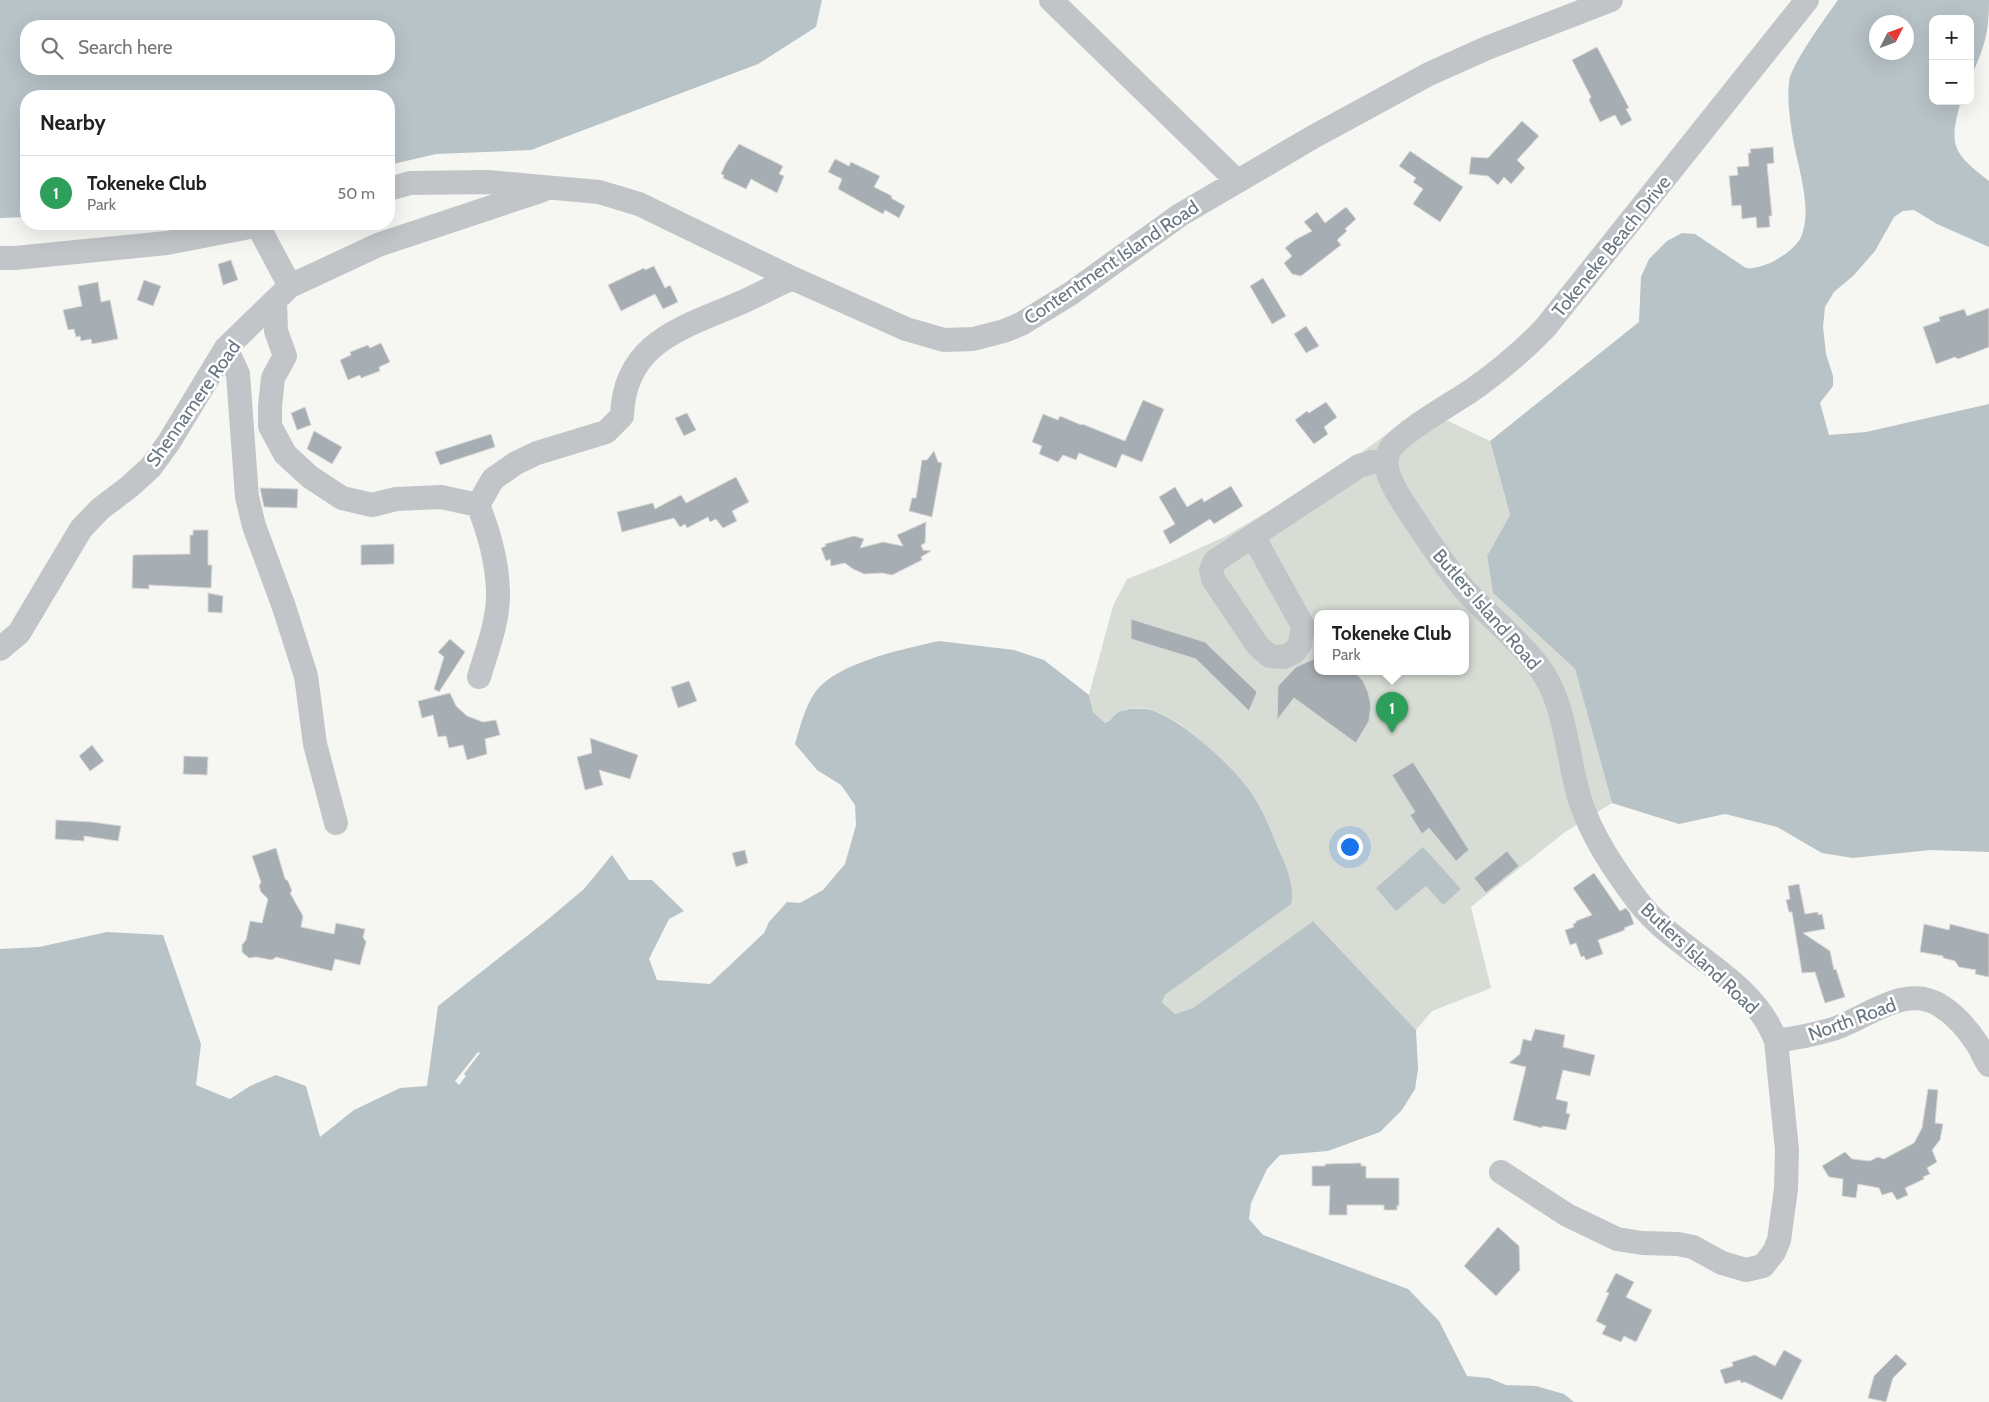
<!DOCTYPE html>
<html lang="en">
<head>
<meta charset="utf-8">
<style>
  body { margin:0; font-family:Cabin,sans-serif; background:#f2f2f2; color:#222 }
  .controls { position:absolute; right:15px; top:15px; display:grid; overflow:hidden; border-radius:10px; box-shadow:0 5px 20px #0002 }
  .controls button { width:45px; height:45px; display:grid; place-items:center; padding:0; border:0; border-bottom:1px solid #e0e0e0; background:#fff; color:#222; font:25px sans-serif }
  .compass { position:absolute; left:1869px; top:15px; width:45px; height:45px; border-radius:50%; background:#fff; box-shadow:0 5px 20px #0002; rotate:48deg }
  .you { position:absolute; left:1349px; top:846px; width:18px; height:18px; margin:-12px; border:4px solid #fff; border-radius:50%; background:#1a73e8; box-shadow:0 0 0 8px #1a73e833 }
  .badge { display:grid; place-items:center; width:32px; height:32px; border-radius:50%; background:#1a73e8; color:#fff; font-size:16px; font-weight:700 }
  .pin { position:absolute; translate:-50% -41px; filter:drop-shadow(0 1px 2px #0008) }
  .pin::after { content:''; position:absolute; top:26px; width:18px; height:15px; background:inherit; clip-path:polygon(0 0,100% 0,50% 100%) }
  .popup { position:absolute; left:1314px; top:610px; width:155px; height:65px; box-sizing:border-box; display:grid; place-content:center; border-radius:10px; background:#fff; filter:drop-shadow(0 1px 4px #0005); font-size:16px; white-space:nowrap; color:#767676 }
  .popup b { font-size:19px; color:#222 }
  .popup::after { content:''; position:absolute; left:50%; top:100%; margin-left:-10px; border:10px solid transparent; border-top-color:#fff }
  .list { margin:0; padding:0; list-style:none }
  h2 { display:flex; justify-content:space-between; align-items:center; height:65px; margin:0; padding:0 20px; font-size:21px }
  h2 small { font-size:16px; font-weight:400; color:#767676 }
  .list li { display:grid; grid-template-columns:32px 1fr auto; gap:15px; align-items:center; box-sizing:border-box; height:75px; padding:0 20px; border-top:1px solid #e0e0e0 }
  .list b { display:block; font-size:19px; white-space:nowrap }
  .list p { margin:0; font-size:16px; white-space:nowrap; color:#767676 }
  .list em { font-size:16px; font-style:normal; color:#767676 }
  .icon { flex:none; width:28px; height:28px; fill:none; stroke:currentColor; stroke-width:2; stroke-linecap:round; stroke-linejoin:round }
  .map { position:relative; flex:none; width:1989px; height:1402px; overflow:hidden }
  .search { position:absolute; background:#fff; box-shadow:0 5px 20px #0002; left:20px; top:20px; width:375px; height:55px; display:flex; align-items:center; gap:12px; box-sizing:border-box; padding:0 18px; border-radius:20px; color:#767676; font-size:19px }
  .panel { position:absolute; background:#fff; box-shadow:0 5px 20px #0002; left:20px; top:90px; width:375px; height:140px; border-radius:20px }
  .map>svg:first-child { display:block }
</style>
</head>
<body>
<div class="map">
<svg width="1989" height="1402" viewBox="0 0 1989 1402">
  <rect width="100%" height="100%" fill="#f6f6f3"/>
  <!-- green -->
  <path fill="#d7ddd4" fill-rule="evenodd" d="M1407 419 1448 421 1490 441 1510 515 1487 556 1493 593 1575 669 1612 803 1565 832 1471 907 1491 988 1432 1011 1416 1030 1313 921 1193 1008 1175 1014 1162 1002 1165 995 1173 989 1253 796C1229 767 1170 698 1127 709 1118 711 1113 721 1105 723L1093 712 1089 695 1113 606 1127 579 1165 564 1226 536 1298 494 1362 452ZM1318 614H1466V672H1318Z"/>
  <!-- water -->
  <path fill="#b8c3c7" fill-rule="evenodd" d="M0 0H822L816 27 758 64 531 150 436 154 389 165V96H26V217L0 218ZM26 26H389V69H26Z
    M1838 0H1989C1989 35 1984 48 1970 79V19H1933V101H1961C1948 146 1953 153 1989 181V247L1937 224 1914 210 1903 211 1894 217 1875 251 1854 275 1834 292 1825 307 1823 327 1826 354 1833 376V386L1820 403 1829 435 1866 432 1989 404V852L1930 850 1853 858 1822 853 1777 827 1725 814 1679 824 1612 803 1575 669 1493 593 1487 556 1510 515 1490 441 1639 322 1641 277 1649 259 1667 241 1682 233 1695 234 1746 268C1757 269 1770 264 1779 258 1787 253 1796 247 1801 237 1813 209 1798 168 1793 139 1790 121 1787 101 1789 82 1791 64 1826 17 1838 0ZM1876 22H1906V52H1876Z
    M939 641 1014 650 1044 660 1089 695 1093 712 1105 723C1111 721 1112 718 1116 714 1125 708 1136 708 1146 709 1178 714 1237 770 1254 797 1265 815 1272 834 1280 853 1287 867 1295 889 1291 904L1173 989 1165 995 1162 1002 1175 1014 1193 1008 1313 921 1416 1030 1418 1069 1415 1089 1402 1110 1380 1132 1328 1151 1280 1155 1267 1169 1251 1203 1249 1219 1263 1235 1408 1289 1439 1321 1467 1376 1489 1378 1506 1385 1536 1386 1564 1394 1574 1402H0V949L39 947 107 932 163 935 201 1044 196 1085 230 1099 250 1086 276 1075 306 1086 320 1137 354 1110 400 1088 427 1086 438 1006 546 921 584 889 612 855 629 880H652L684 911 669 919 649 959 657 980 710 984 764 933 769 922 787 902 800 903 823 890 845 864 856 825 855 805 841 785 817 770 795 744C800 728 804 709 814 694 834 663 904 649 939 641Z
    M1423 847 1461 889 1443 905 1426 886 1396 911 1376 888Z"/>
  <!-- pier -->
  <path fill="#f6f6f3" d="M478 1052 480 1053 464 1074 466 1076 459 1085 455 1081Z"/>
  <!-- building -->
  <path fill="#a7aeb3" stroke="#d7d7d5" d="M1597 47 1629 108 1626 109 1632 120 1621 126 1615 115 1600 122 1589 100 1591 97 1572 60Z
    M1522 121 1539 136 1517 160 1525 168 1511 184 1504 177 1498 185 1488 176 1469 174 1471 157 1488 158Z
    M739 144 783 166 779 174 784 176 777 193 751 179 746 189 723 178 724 175 721 174 726 163Z
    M1773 147 1774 163 1767 164 1772 216H1769L1770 227 1757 228 1756 217 1742 219 1741 205 1732 206 1729 176 1738 175 1737 167 1749 166 1748 153H1751L1750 149Z
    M1410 151 1463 187 1440 222 1413 204 1423 189 1413 182 1416 178 1399 166Z
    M835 159 849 166 851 162 880 176 874 187 892 196 891 198 905 206 899 218 885 210 883 214 838 189 842 179 828 172Z
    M1346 207 1356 219 1345 229 1347 231 1337 240 1341 245 1301 276 1292 274 1284 263 1292 256 1285 248 1295 240 1312 231 1304 222 1317 212 1325 223Z
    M231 260 238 280 223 285 218 264Z
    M654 266 665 288 670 285 678 302 663 309 655 294 621 311 608 285 644 268 645 270Z
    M1263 278 1286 316 1272 324 1250 286Z
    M144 280 161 286 153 306 137 300Z
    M98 282 101 302 110 300 118 339 92 344 91 339 81 341 80 336 76 337 74 329 68 330 63 310 82 306 78 286Z
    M1989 308V347L1958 359 1955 357 1936 364 1923 327 1940 321 1939 317 1964 309 1967 316Z
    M1306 326 1319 346 1306 353 1294 334Z
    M381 343 390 362 379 367 380 371 361 378 360 375 348 380 340 360 351 355 350 352 368 345 370 348Z
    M1143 400 1164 409 1142 462 1122 454 1116 468 1079 453 1076 460 1063 455 1058 462 1039 454 1042 446 1032 442 1043 414 1058 420 1060 416 1081 425 1082 424 1125 441Z
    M1326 402 1337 417 1324 427 1328 434 1314 444 1295 420 1307 411 1309 413Z
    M305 407 311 425 297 430 291 413Z
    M687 413 696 430 684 436 675 418Z
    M314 431 342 447 332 464 307 449Z
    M491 434 495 447 440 465 435 452Z
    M934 451 938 462 942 463 932 517 909 511 912 498H916L922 460H927Z
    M736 477 749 502 732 511 737 521 723 528 716 519 710 522 708 517 687 528 685 524 680 527 674 518 622 532 617 512 653 503 655 509 681 495 686 503Z
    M1231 486 1243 506 1214 524 1210 519 1170 544 1163 531 1175 524 1159 497 1175 487 1187 507 1202 498 1204 502Z
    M260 488 298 489 297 508 264 507Z
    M926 522 925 543 921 545 923 550 931 551 921 557 922 560 892 575 882 573 864 574 853 569 845 563 831 566 830 559 826 561 821 548 826 546 825 544 854 536 864 539 860 548 883 542 903 546 897 535Z
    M193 530H208V565H212L211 588 149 585V589L132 588 133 555 190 554V535H193Z
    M394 544V564L361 565V545Z
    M208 593 223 596 222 613 208 612Z
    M1131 619 1205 642 1257 692 1249 711 1196 659 1131 639Z
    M450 639 465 652 439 692 434 689 444 657 438 652Z
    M1318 657V672H1355L1363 681 1368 692 1371 705 1369 721 1356 743 1294 698 1277 720 1278 686 1296 667Z
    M689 681 697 701 678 708 671 687Z
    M450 693 456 706 467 716 483 722 496 720 500 735 485 739 487 754 467 760 463 745 449 748 446 736 438 737 433 715 422 718 418 701Z
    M590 738 638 755 630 779 599 770 603 785 585 790 577 757 592 753Z
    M92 745 104 761 90 771 79 756Z
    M184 756 208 757 207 775 183 774Z
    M1413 762 1469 850 1456 861 1429 828 1422 834 1410 815 1415 812 1392 775Z
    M56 820 92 822 121 826 118 841 84 836V841L55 839Z
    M276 848 285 879 288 881 292 891 290 893 303 916 301 927 334 934 336 923 365 929 363 937 366 942 360 965 335 959 332 971 276 957 272 960 256 957 249 958 242 952V945L246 940 250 921 262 923 268 899 261 892 259 886 261 882 252 856Z
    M745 850 748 863 736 867 732 853Z
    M1507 851 1519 866 1486 893 1474 878Z
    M1594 873 1620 911 1626 908 1630 913 1634 924 1624 928 1625 930 1598 940 1603 954 1586 960 1584 956 1581 957 1576 943 1570 945 1565 930 1574 927 1573 924 1576 923V921L1592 915 1573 888Z
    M1799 884 1805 914 1818 912V915L1822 914 1825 929 1803 933 1830 951 1834 970 1836 969 1845 997 1825 1003 1815 972 1802 973 1792 912H1789L1786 900 1790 899 1788 886Z
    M1924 924 1949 930 1950 924 1989 934V977L1975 974 1976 970 1959 967 1955 961 1943 958V956L1920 952Z
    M1535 1029 1565 1035 1563 1047 1595 1055 1590 1076 1563 1070 1556 1099 1568 1102 1566 1113 1570 1114 1566 1130 1542 1126V1128L1513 1120 1526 1067 1509 1063 1520 1054 1523 1039 1531 1041Z
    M1928 1089 1938 1090 1935 1123 1943 1124 1940 1140 1932 1150 1937 1162 1927 1168 1930 1174 1923 1177 1924 1179 1905 1188 1908 1195 1897 1200 1892 1192 1882 1195 1879 1188 1858 1184 1856 1198 1842 1196 1843 1179 1829 1177 1822 1166 1845 1152 1852 1159 1870 1161 1878 1157 1884 1159 1914 1143 1922 1128Z
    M1361 1163V1166H1366V1178H1399V1206L1397 1205V1210H1384V1205H1347V1215H1329L1330 1186H1312V1166H1325V1164Z
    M1498 1227 1519 1246 1520 1270 1496 1296 1464 1266Z
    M1616 1273 1634 1282 1626 1297 1652 1310 1636 1342 1624 1336 1621 1342 1602 1334 1606 1326 1596 1321 1609 1293 1606 1292Z
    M1784 1350 1802 1360 1782 1400 1745 1382 1741 1383 1740 1380 1725 1384 1720 1370 1733 1366 1732 1362 1755 1355 1775 1366Z
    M1896 1354 1907 1364 1893 1378 1886 1402 1868 1398 1874 1376Z"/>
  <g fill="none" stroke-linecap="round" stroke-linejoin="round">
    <!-- minor -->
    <path stroke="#c1c5c8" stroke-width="24" d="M1051 0 1237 181
      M389 189 410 183 488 182 599 192 639 204 792 278 906 329 944 340 973 339 1004 331 1021 324 1070 294 1180 215 1313 137 1429 74 1487 48 1611 0
      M258 226 290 286
      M0 258H15L167 243 265 224
      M275 301 276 331 285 356 273 378 270 406V426L285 454 310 477 342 498 372 505 396 499 441 497 478 505
      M226 348 238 374 247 497 254 526 284 607 306 676 315 744 336 823
      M1253 536 1303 626 1300 644 1294 652 1284 657 1270 656 1258 646 1213 579 1211 570 1215 561 1359 466 1372 462 1386 460
      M0 649 19 633 81 529 100 509 129 487 151 467 169 442 226 348 290 286 378 245 543 190
      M479 677C487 650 499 620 498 591 497 561 489 532 478 505L493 479 516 463 537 453 606 432 622 416C624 345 678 329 733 306 753 298 772 287 792 278
      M1776 1041C1796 1038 1816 1035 1836 1028 1868 1017 1906 983 1941 1006 1955 1015 1969 1031 1978 1045 1982 1051 1984 1059 1989 1065
      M1501 1172 1567 1215 1617 1239 1642 1243 1678 1244 1693 1247 1722 1263 1746 1270 1763 1266 1774 1252 1779 1240 1786 1189 1787 1150 1776 1041C1752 976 1677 953 1637 900 1614 869 1592 837 1580 800 1566 755 1567 701 1536 663 1515 637 1488 615 1465 590 1447 569 1431 545 1416 522 1407 508 1396 494 1390 478 1386 470 1385 459 1389 451 1397 434 1457 401 1475 388 1500 370 1524 350 1545 328L1807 0"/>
  </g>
  <g text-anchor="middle" stroke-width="5" stroke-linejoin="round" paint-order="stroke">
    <!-- street labels -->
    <g font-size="19" fill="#677682" stroke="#fff">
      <text transform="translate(1611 246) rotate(-51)" y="7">Tokeneke Beach Drive</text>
      <text transform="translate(1111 262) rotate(-34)" y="7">Contentment Island Road</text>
      <text transform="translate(193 403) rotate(-55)" y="7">Shennamere Road</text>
      <text transform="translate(1487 609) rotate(49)" y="7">Butlers Island Road</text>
      <text transform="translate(1700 958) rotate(43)" y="7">Butlers Island Road</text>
      <text transform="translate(1852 1019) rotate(-20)" y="7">North Road</text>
    </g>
  </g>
</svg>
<div class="controls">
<button>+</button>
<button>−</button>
</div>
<svg class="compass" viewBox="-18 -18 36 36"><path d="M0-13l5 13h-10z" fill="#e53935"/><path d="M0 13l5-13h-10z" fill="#767676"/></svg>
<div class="you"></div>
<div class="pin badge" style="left:1392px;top:733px;background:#2e9e5b">1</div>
<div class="popup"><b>Tokeneke Club</b>Park</div>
<div class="search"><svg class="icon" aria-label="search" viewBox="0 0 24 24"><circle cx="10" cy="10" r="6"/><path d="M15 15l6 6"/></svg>Search here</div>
<section class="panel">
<h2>Nearby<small></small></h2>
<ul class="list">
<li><span class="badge" style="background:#2e9e5b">1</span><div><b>Tokeneke Club</b><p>Park</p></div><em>50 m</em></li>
</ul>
</section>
</div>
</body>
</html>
